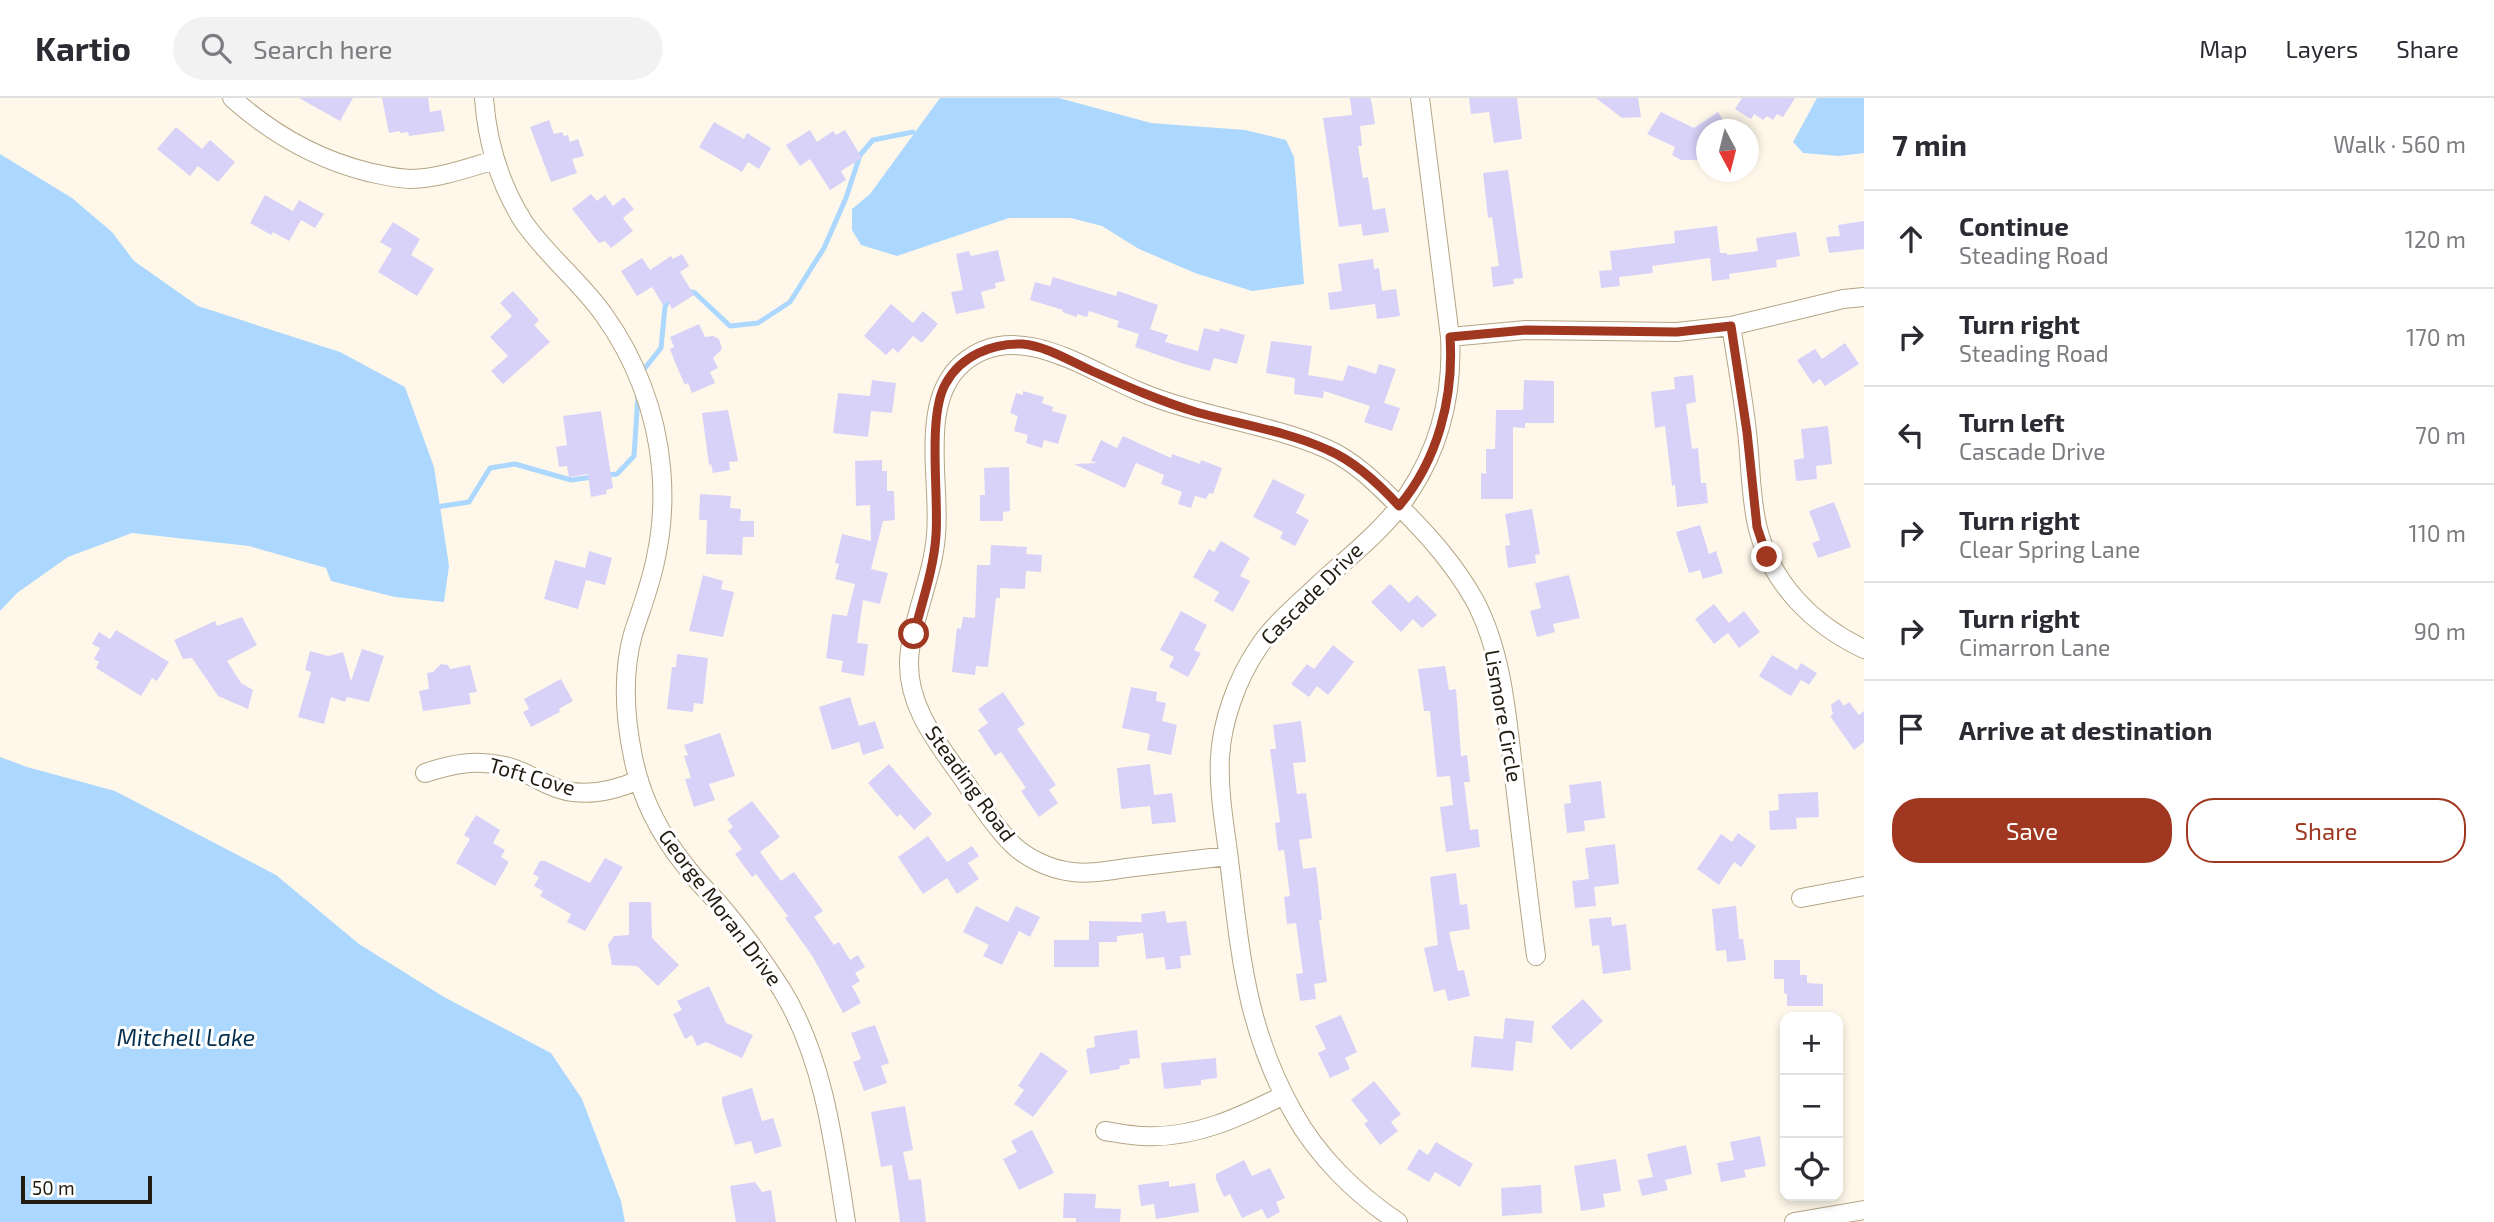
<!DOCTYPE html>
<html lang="en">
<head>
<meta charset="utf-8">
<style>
  body { margin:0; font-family:"Exo 2",sans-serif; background:#f2f2f3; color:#2b2b33 }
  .controls { position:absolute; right:21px; bottom:21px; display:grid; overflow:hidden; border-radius:14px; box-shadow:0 4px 10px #0003 }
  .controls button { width:63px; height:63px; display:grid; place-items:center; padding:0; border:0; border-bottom:2px solid #e1e1e2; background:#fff; color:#2b2b33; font:35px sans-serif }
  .compass { position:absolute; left:1696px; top:21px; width:63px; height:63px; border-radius:50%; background:#fff; box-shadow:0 4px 10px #0003; rotate:173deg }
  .scale { position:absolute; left:21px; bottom:18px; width:131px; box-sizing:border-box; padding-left:7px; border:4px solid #211c0f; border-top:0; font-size:19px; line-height:24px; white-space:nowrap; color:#211c0f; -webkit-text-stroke:5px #fff; paint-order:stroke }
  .stop { position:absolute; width:21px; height:21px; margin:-16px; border:5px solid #a03720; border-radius:50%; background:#fff }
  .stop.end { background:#a03720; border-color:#fff; box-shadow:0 2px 7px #0008 }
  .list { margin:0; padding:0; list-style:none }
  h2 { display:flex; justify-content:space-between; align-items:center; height:91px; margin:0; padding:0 28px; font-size:30px }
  h2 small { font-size:23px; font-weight:400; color:#7c7c81 }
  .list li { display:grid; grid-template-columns:46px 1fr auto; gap:21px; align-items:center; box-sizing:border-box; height:98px; padding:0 28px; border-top:2px solid #e1e1e2 }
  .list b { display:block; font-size:26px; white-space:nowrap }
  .list p { margin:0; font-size:23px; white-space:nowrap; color:#7c7c81 }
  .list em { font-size:23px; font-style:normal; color:#7c7c81 }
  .actions { display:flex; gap:14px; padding:21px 28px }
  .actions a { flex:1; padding:16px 0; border:2px solid #a03720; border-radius:28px; text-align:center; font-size:24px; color:#a03720 }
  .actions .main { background:#a03720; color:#fff }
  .icon { flex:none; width:38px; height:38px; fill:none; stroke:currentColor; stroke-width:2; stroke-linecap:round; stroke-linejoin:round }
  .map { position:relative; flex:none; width:1864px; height:1124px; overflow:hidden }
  header { display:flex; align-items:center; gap:42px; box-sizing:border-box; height:98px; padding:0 35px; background:#fff; border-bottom:2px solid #e1e1e2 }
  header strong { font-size:33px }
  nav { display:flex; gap:38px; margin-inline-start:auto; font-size:24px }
  .search { width:490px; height:63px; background:#f2f2f3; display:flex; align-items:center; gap:18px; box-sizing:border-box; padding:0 24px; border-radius:38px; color:#7c7c81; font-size:26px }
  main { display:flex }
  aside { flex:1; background:#fff }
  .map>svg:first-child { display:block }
</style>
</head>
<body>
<header>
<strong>Kartio</strong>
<div class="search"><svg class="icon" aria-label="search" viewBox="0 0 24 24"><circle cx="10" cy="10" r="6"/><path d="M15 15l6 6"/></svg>Search here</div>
<nav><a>Map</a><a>Layers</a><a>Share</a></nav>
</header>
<main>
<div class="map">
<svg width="1864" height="1124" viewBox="0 0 1864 1124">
  <rect width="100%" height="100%" fill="#fff8ea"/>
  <!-- water -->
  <path fill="#acd7fe" d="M940 0H1059L1151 25 1245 32 1286 42 1294 59 1304 186 1252 193 1195 175 1139 151 1102 128 1071 120H1009L897 158 861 147 852 132V111L870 96Z
    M1817 0H1864V55L1839 58 1803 55 1793 44Z
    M0 56 72 100 112 134 134 163 198 208 340 254 405 289 434 369 449 468 444 504 395 499 331 483 326 470 249 448 132 435 68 459 17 495 0 513Z
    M0 659 27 669 115 693 276 777 359 846 444 899 551 955 582 1001 621 1103 625 1124H0Z"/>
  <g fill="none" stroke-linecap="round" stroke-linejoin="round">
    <!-- stream -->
    <path stroke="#acd7fe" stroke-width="5" d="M687 193 695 195 730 228 758 225 790 204 824 150 846 100 860 57 873 42 913 34
      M641 275 661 250 665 209 670 199
      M606 377 617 376 634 358 638 298
      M436 409 469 404 490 370 515 366 571 382 593 379"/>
  </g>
  <!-- building -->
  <path fill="#d8d2f8" d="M299 0H353L340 23Z
    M382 0H428L430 14 441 12 445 33 409 38 408 34 400 35V33L389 35Z
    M1350 0H1370L1372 6 1375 26 1360 28 1362 48H1358L1363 80 1368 79 1373 112 1385 110 1389 134 1363 138 1361 126 1339 129 1323 20 1352 17Z
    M1469 0H1517L1522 41 1494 45 1489 14 1471 16Z
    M1596 0H1638L1641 19 1622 20Z
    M1742 0H1795L1783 19 1777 16 1773 22 1767 18 1763 22 1754 16 1751 21 1735 11Z
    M1661 14 1694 30 1718 14 1729 32H1706V62H1681L1672 57 1675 49 1647 36Z
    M549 22 554 36 562 34 564 38 568 37 570 44 578 41 584 58 572 61 577 75 551 84 530 29Z
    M714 24 744 41 747 35 771 50 759 71 748 64 742 74 699 49Z
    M176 29 202 51 210 42 235 64 218 84 198 68 190 78 157 51Z
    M810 32 817 44 833 33 836 37 845 32 862 60 841 73 846 82 830 92 810 61 800 68 786 47Z
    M1508 72 1523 180 1513 181 1514 186 1493 189 1491 169 1499 168 1492 119 1488 120 1483 75Z
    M591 96 597 103 605 97 613 108 624 99 634 111 623 120 633 133 611 150 605 143 599 145 572 111Z
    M265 97 293 113 299 102 324 116 315 130 301 122 289 143 273 134 271 137 250 125Z
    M1864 123V151L1829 155 1826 139 1840 138 1838 127Z
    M393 124 420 141 411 157 434 171 417 198 378 174 392 151 380 144Z
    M1717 128 1720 155H1727V157L1758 153 1756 140 1796 134 1800 158 1776 162 1777 169 1729 176 1730 181 1712 183 1710 160 1652 168 1653 175 1619 179 1620 188 1601 190 1599 173 1612 172 1610 153 1675 145 1674 133Z
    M998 152 1005 183 995 185 996 190 981 194 985 210 956 216 951 194 963 192 956 156 969 153 971 158Z
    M682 156 689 168 680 174 694 197 672 211 668 203 663 207 652 189 637 198 621 173 642 160 650 172 671 158 673 161Z
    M1373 161 1374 171 1379 170 1382 193 1396 191 1400 218 1377 221 1375 206 1330 212 1328 195 1342 193 1338 166Z
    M1053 179 1116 198 1118 193 1158 207 1150 231 1168 237 1165 244 1198 253 1204 230 1219 234 1220 230 1245 237 1237 266 1214 260 1210 273 1184 266 1135 249 1139 236 1117 229 1119 223 1089 213 1087 219 1077 216V219L1062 214 1063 212 1030 202 1035 184 1050 188Z
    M513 193 539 222 534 227 550 244 503 286 491 273 508 258 490 239 512 218 500 205Z
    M891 206 913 225 923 213 938 226 922 245 913 238 898 255 893 250 886 257 864 238Z
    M699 226 705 239 713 238 719 241 722 251 713 260 718 270 710 274 715 285 692 295 688 285 685 287 676 267 670 251 674 249 670 239Z
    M1271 243 1312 248 1308 277 1343 283 1348 267 1376 276 1379 266 1396 271 1384 305 1400 310 1392 333 1364 324 1370 308 1324 293 1323 300 1294 296 1295 280 1266 275Z
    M1845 245 1859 266 1825 288 1820 281 1813 286 1797 262 1815 251 1822 261Z
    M1693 277 1696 304 1686 306 1692 351 1698 350 1701 385H1706L1708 405 1677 409 1675 387 1672 388 1665 328 1655 330 1651 294 1675 291 1674 279Z
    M872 282 896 285 892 315 871 313 868 339 833 335 838 295 870 298Z
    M1524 282 1554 283V325H1525V330L1513 329V401H1481V375L1486 376V351H1495L1496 312H1523Z
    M1023 293 1044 299 1042 305 1053 309 1052 313 1067 317 1058 346 1044 342 1042 350 1026 345 1028 337 1014 333 1018 318 1010 315 1016 295 1023 297Z
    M728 312 738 363 729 364 730 372 713 375 711 366 709 367 702 315Z
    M601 313 613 390 606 392 607 396 591 399 588 376 569 379 567 368 559 369 556 349 567 347 563 318Z
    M1828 328 1832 366 1816 368 1817 381 1796 383 1794 362 1804 360 1801 331Z
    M1123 338 1171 360 1172 356 1200 366 1201 362 1222 370 1213 396 1209 395 1206 401 1195 398 1191 410 1178 406 1182 394 1161 386 1164 377 1136 365 1125 390 1074 366 1097 365 1091 363 1101 342 1117 350Z
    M882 362V373H887V393H894L895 422 883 423 871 471 888 475 880 506 863 502 857 545 868 546 864 578 841 574 843 563 826 560 832 516 847 518 855 486 835 481 839 466 835 465 842 436 871 443 870 407 856 408 855 363Z
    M1009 369 1010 413 1003 414V423H980V397H985L984 370Z
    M1273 381 1305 397 1296 415 1309 422 1295 448 1280 440 1283 434 1253 419Z
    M700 396 731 398 730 410 741 411 740 423H754V439H743L742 457 706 456 707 422H699Z
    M1834 404 1851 449 1818 460 1812 445 1820 442 1809 413Z
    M1532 411 1540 456 1535 457 1536 465 1508 470 1505 448 1510 447 1505 416Z
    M1700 427 1709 456 1716 453 1723 475 1703 481 1700 472 1689 475 1676 434Z
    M1221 443 1250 460 1240 478 1250 483 1233 514 1214 503 1219 494 1193 479 1209 451 1214 454Z
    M991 447 1027 449 1026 456 1042 457 1041 474 1026 473 1025 491 1000 490V500H996L988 569 976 568 975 577 952 574 957 530 961 531 963 519 975 520 977 467H990Z
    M589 453 612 460 605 487 586 482 578 511 544 501 555 462 585 470Z
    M703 477 723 483 721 491 734 494 723 539 689 533Z
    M1569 477 1580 520 1553 526 1555 534 1537 539 1530 513 1541 510 1535 485Z
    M1390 486 1409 505 1417 497 1437 517 1422 530 1413 521 1401 534 1371 504Z
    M1714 506 1729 525 1744 513 1760 534 1739 550 1728 535 1714 546 1695 521Z
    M1181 513 1207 527 1194 552 1201 555 1188 579 1169 569 1174 559 1160 552Z
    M242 519 257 547 227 563 241 585 253 592 248 611 218 598 192 560 183 561 174 542 215 523 217 528Z
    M116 532 169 564 157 583 152 580 141 598 96 570 99 564 94 561 100 550 92 546 99 534 110 541Z
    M1333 547 1354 564 1328 597 1317 588 1309 599 1291 586 1307 566 1314 571Z
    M362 551 384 558 369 604 347 599 345 604 331 599 324 626 298 619 311 574 305 572 310 553 328 558 343 554 351 583Z
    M677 556 708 560 703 606 694 605 693 614 667 611 672 569H676Z
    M1772 557 1797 572 1801 565 1817 575 1809 587 1801 582 1791 598 1759 578Z
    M441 566 448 567 450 571 470 567 477 594 469 595 471 606 423 613 419 593 429 591 427 575 433 574Z
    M1445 568 1449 592 1456 591 1461 658 1467 657 1470 684H1464L1470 732 1478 731 1480 749 1446 754 1440 709 1453 707 1450 678 1437 679 1430 613H1424L1418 571Z
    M561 581 573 603 559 611 560 614 531 629 523 614 529 611 524 601Z
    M1131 589 1157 594 1156 603 1166 605 1162 623 1177 627 1171 657 1147 652 1150 636 1122 630Z
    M1003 594 1025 626 1017 631 1056 687 1049 692 1058 705 1039 719 1021 693 1026 690 1001 654 995 658 978 632 988 625 978 611Z
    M850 599 859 628 875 623 884 650 863 657 859 644 832 652 819 609Z
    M1839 601 1844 608 1849 604 1859 617 1864 613V644L1854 652 1830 618 1833 616 1831 607Z
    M1301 623 1306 664 1293 665 1297 696 1306 695 1312 740 1299 742 1303 771 1316 769 1322 822H1319L1327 884 1314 886 1316 901 1300 903 1296 876 1303 875 1296 825 1287 826 1284 799 1290 798 1284 752 1278 753 1275 725 1280 724 1270 651H1276L1273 627Z
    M720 635 735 678 709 686 715 702 694 709 685 681 691 680 684 658 688 657 684 647Z
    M889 666 932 716 914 732 900 716 897 719 868 685Z
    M1150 666 1154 697 1172 695 1176 724 1152 726 1150 708 1121 711 1117 670Z
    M1601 683 1605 720 1584 723 1585 733 1567 735 1564 706 1571 705 1569 687Z
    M1818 694 1819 719 1796 720 1797 731 1770 732 1769 713 1779 712 1778 696Z
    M752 703 780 739 760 754 781 783 794 774 823 813 814 819 834 847 839 844 850 862 858 857 865 869 855 875 860 883 852 888 861 905 843 915 813 859 785 820 788 818 756 776 752 779 735 756 742 751 728 733 733 729 727 721Z
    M476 717 500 732 493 745 505 752 501 759 509 764 495 788 456 765 470 741 464 737Z
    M1738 735 1756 748 1741 769 1734 764 1719 787 1697 771 1721 736 1732 744Z
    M928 738 947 764 972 748 979 758 968 765 979 781 957 796 947 780 923 796 898 759Z
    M1615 746 1619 786 1594 789 1596 808 1575 810 1572 783 1589 781 1585 750Z
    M605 760 623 769 585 833 567 824 571 816 540 798 543 793 534 788 539 779 533 776 540 763H545L590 785Z
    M1456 775 1460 807 1467 806 1470 831 1449 834 1458 873 1464 872 1470 898 1448 903 1445 891 1434 894 1424 850 1438 847 1430 779Z
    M629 804H651L652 840 679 867 658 888 637 868 612 867 608 847 614 838 629 837Z
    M976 808 1008 824 1016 808 1040 819 1030 839 1019 833 1002 867 983 858 989 847 963 834Z
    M1736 808 1739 841H1743L1746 862 1727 864 1726 852 1716 853 1712 811Z
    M1165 813 1167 825 1186 823 1191 857 1180 858 1181 870 1166 872 1164 859 1146 861 1143 835 1117 838V844H1099V869H1054V842H1089V823L1142 824 1141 816Z
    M1611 819 1612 828 1626 826 1631 872 1603 876 1599 847 1592 848 1589 821Z
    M1774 862H1800V877H1807V885L1823 886V908H1787V896L1784 895V881H1774Z
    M709 888 726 925 753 937 742 960 706 944 697 948 692 937 685 941 673 916 682 912 677 903Z
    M1583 901 1603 923 1571 952 1551 929Z
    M1341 917 1357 954 1345 960 1350 971 1330 980 1318 955 1326 951 1315 928Z
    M1505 920 1534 923 1532 945 1516 943 1513 973 1471 969 1474 938 1503 941Z
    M875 927 889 965 881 968 887 985 864 993 853 964 861 961 851 935Z
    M1137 932 1140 960 1129 961 1130 966 1119 968 1120 971 1090 976 1086 951 1095 949 1094 938Z
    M1041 954 1068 973 1033 1019 1014 1006 1024 992 1018 988Z
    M1216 960 1217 980 1201 982V987L1164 991 1161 965Z
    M1374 983 1401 1016 1391 1024 1398 1033 1380 1047 1364 1026 1368 1023 1351 1002Z
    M752 990 762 1023 773 1020 782 1048 755 1056 751 1043 735 1047 722 1005V999Z
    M905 1008 913 1052 903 1054 909 1082 921 1081 926 1124H900L892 1067 881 1069 871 1014Z
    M1032 1032 1054 1075 1019 1092 1003 1061 1017 1054 1011 1043Z
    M1760 1038 1766 1068 1744 1072 1746 1079 1721 1084 1717 1065 1734 1062 1730 1044Z
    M1436 1044 1473 1066 1460 1089 1435 1074 1429 1084 1407 1071 1419 1051 1428 1057Z
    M1686 1047 1692 1076 1665 1082 1668 1092 1642 1098 1638 1082 1653 1079 1647 1056Z
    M1616 1061 1621 1093 1603 1096 1605 1109 1581 1113 1574 1068Z
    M1244 1062 1252 1078 1270 1070 1285 1100 1276 1104 1280 1114 1267 1121 1262 1111 1242 1120 1230 1096 1224 1099 1216 1081V1076Z
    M1169 1083V1089L1195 1085 1199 1114 1156 1121 1154 1106 1141 1108 1138 1087Z
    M755 1084 762 1094 771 1092 776 1124H736L730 1088Z
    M1541 1087 1542 1115 1502 1118 1501 1090Z
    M1064 1095 1096 1096 1095 1110 1121 1111 1120 1124H1076V1120H1063Z"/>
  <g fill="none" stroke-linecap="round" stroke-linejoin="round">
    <!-- street casing -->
    <g stroke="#b4a584" stroke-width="20">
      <path id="street" d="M232 0C272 36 316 61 368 74 382 77 397 81 411 81 441 80 467 70 495 62
        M484 0C487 43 500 86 523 123 546 157 580 183 604 217 619 238 633 264 642 288 663 342 668 403 656 459 651 486 641 511 633 536 622 576 625 620 633 659 641 700 661 738 687 770 698 785 712 797 724 812 745 837 764 864 782 892 824 961 834 1046 846 1124
        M1731 228C1737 264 1743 299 1747 334 1751 366 1750 400 1758 431 1772 486 1813 527 1864 551
        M1450 239 1526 232 1677 234 1731 228 1843 201 1864 199
        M425 675C452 666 476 661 505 668 521 671 535 681 549 687 578 701 611 694 639 682
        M1228 758C1194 762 1160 766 1126 770 1107 773 1085 777 1066 773 1048 770 1027 760 1013 747 991 725 974 696 956 671 933 639 908 606 909 563 911 522 933 479 936 437 941 384 918 303 963 265 1016 220 1085 271 1138 293 1199 319 1268 325 1327 351 1356 364 1378 387 1400 409 1429 438 1455 467 1475 503 1503 556 1507 620 1514 678 1521 738 1528 798 1536 858
        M1801 800 1864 788
        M1105 1033C1118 1035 1131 1038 1143 1038 1194 1041 1240 1019 1284 997
        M1398 1124C1357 1097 1317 1058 1293 1014 1247 932 1241 861 1230 770 1226 734 1218 696 1220 659 1222 623 1237 581 1258 550 1273 527 1296 508 1316 489 1347 460 1386 431 1409 395 1441 347 1453 296 1450 239L1420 0
        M1794 1124 1864 1112"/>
    </g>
    <!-- street -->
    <use href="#street" stroke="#fff" stroke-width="18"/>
  </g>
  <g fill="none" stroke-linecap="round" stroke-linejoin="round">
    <!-- route -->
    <path stroke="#a03720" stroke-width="9" d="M914 536C922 504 934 470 936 437 939 397 927 317 946 285 961 258 992 245 1022 246 1046 248 1070 263 1092 273 1126 288 1160 303 1196 314 1239 326 1287 333 1328 352 1356 364 1379 386 1399 408 1438 362 1454 299 1450 239L1526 232 1677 234 1731 228 1747 334 1757 429 1767 459"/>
  </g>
  <g text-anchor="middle" stroke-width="6" stroke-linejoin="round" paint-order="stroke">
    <!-- street labels -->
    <g font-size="21" fill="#211c0f" stroke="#fff">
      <text transform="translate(1312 496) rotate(-45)" y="7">Cascade Drive</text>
      <text transform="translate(1503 618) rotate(80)" y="7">Lismore Circle</text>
      <text transform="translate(532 679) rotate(16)" y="7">Toft Cove</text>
      <text transform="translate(970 686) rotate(54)" y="7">Steading Road</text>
      <text transform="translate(720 810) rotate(53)" y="7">George Moran Drive</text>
    </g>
    <!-- water labels -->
    <g font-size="23" font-style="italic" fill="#06304f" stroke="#fff">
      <text x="186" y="948">Mitchell Lake</text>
    </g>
  </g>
</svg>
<div class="controls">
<button>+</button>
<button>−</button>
<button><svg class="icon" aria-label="locate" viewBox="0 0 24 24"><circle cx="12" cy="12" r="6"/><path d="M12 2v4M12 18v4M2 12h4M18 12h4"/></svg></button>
</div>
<svg class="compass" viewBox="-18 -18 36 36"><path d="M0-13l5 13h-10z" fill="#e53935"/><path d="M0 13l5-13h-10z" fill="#7c7c81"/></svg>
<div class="scale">50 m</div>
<div class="stop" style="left:914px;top:536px"></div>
<div class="stop end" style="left:1767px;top:459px"></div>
</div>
<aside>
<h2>7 min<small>Walk · 560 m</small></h2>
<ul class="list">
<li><svg class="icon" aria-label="ahead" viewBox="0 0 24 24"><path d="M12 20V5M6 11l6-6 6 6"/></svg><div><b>Continue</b><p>Steading Road</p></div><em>120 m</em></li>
<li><svg class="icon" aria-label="right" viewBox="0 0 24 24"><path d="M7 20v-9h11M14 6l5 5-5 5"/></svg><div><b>Turn right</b><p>Steading Road</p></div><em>170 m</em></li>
<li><svg class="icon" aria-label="left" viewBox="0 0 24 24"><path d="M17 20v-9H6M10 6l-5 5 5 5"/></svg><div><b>Turn left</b><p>Cascade Drive</p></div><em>70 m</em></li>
<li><svg class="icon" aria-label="right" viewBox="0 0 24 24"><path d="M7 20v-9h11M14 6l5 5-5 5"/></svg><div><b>Turn right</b><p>Clear Spring Lane</p></div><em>110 m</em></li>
<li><svg class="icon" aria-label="right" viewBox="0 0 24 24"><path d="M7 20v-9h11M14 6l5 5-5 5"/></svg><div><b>Turn right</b><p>Cimarron Lane</p></div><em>90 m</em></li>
<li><svg class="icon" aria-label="arrive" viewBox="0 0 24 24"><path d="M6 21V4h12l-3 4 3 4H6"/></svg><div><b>Arrive at destination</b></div></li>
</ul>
<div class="actions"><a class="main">Save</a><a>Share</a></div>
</aside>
</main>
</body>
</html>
